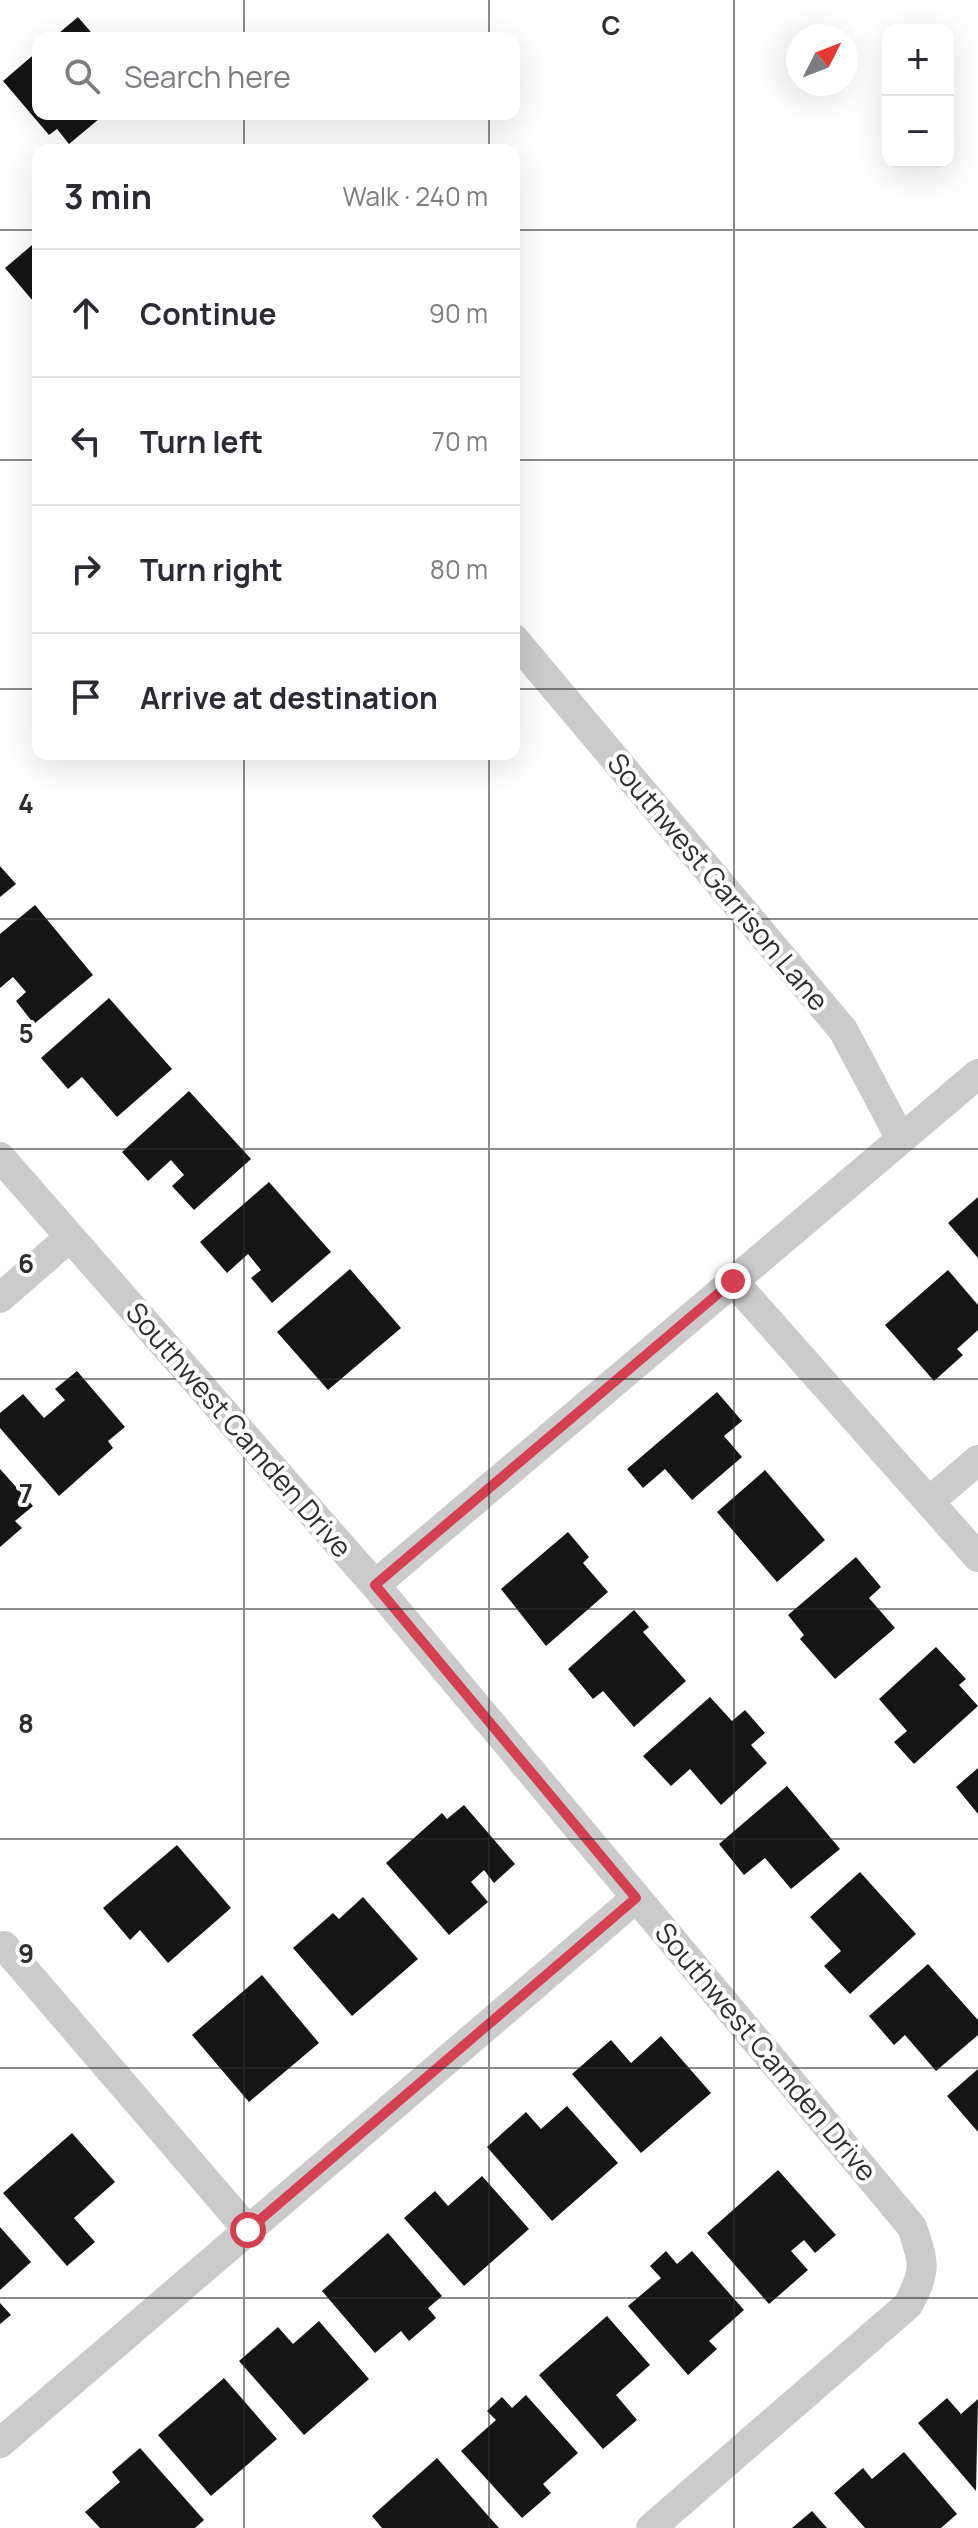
<!DOCTYPE html>
<html lang="en">
<head>
<meta charset="utf-8">
<style>
  body { margin:0; font-family:Manrope,sans-serif; background:#f7f7f7; color:#2b2b33 }
  .controls { position:absolute; right:24px; top:24px; display:grid; overflow:hidden; border-radius:16px; box-shadow:0 8px 32px #0002 }
  .controls button { width:72px; height:72px; display:grid; place-items:center; padding:0; border:0; border-bottom:2px solid #e1e1e2; background:#fff; color:#2b2b33; font:40px sans-serif }
  .compass { position:absolute; left:786px; top:24px; width:72px; height:72px; border-radius:50%; background:#fff; box-shadow:0 8px 32px #0002; rotate:48deg }
  .stop { position:absolute; width:24px; height:24px; margin:-18px; border:6px solid #d63f52; border-radius:50%; background:#fff }
  .stop.end { background:#d63f52; border-color:#fff; box-shadow:0 2px 8px #0008 }
  .list { margin:0; padding:0; list-style:none }
  h2 { display:flex; justify-content:space-between; align-items:center; height:104px; margin:0; padding:0 32px; font-size:34px }
  h2 small { font-size:26px; font-weight:400; color:#7c7c81 }
  .list li { display:grid; grid-template-columns:52px 1fr auto; gap:24px; align-items:center; box-sizing:border-box; height:128px; padding:0 32px; border-top:2px solid #e1e1e2 }
  .list b { display:block; font-size:30px; white-space:nowrap }
  .list em { font-size:26px; font-style:normal; color:#7c7c81 }
  .icon { flex:none; width:44px; height:44px; fill:none; stroke:currentColor; stroke-width:2; stroke-linecap:round; stroke-linejoin:round }
  .map { position:relative; flex:none; width:978px; height:2528px; overflow:hidden }
  .search { position:absolute; background:#fff; box-shadow:0 8px 32px #0002; left:32px; top:32px; width:488px; height:88px; display:flex; align-items:center; gap:20px; box-sizing:border-box; padding:0 28px; border-radius:16px; color:#7c7c81; font-size:30px }
  .panel { position:absolute; background:#fff; box-shadow:0 8px 32px #0002; left:32px; top:144px; width:488px; height:616px; border-radius:16px }
  .map>svg:first-child { display:block }
</style>
</head>
<body>
<div class="map">
<svg width="978" height="2528" viewBox="0 0 978 2528">
  <rect width="100%" height="100%" fill="#fff"/>
  <!-- building -->
  <path fill="#151515" d="M78 17 96 38H53Z
    M38 51V114H105L69 144 57 129 49 135 3 81Z
    M38 240V307L5 268Z
    M0 866 16 884 0 897Z
    M35 905 93 975 34 1024 16 1001 26 992 13 977 0 988V934Z
    M109 998 172 1069 117 1117 82 1077 68 1089 41 1058Z
    M189 1091 251 1159 194 1210 172 1186 184 1175 171 1160 148 1181 122 1152Z
    M269 1182 331 1252 272 1303 251 1278 261 1270 248 1254 227 1273 200 1242Z
    M978 1197V1258L948 1223Z
    M350 1269 401 1328 328 1390 277 1332Z
    M948 1270 978 1305V1330L957 1349 963 1355 934 1381 885 1325Z
    M77 1371 125 1427 108 1441 113 1448 59 1496 0 1428V1413L23 1394 44 1418 65 1400 55 1389Z
    M717 1392 742 1421 724 1436 742 1457 692 1500 665 1469 643 1488 627 1469Z
    M0 1469 33 1506 15 1521 22 1528 0 1547Z
    M765 1470 825 1540 777 1582 717 1512Z
    M568 1532 589 1557 583 1563 608 1592 546 1646 501 1589Z
    M856 1557 881 1587 869 1598 895 1628 835 1679 800 1639 804 1635 788 1615Z
    M634 1610 649 1627 643 1632 686 1681 634 1727 603 1691 593 1699 568 1669Z
    M936 1647 966 1679 959 1685 978 1706 914 1764 894 1742 907 1731 879 1699Z
    M710 1697 732 1721 745 1710 765 1733 751 1745 767 1763 721 1805 690 1769 671 1786 643 1756Z
    M978 1768V1814L956 1787Z
    M787 1786 840 1849 791 1889 765 1858 744 1875 719 1844Z
    M464 1805 515 1864 494 1883 484 1870 471 1882 488 1902 449 1935 386 1863 442 1813 447 1819Z
    M177 1845 231 1908 168 1963 140 1930 130 1940 103 1908Z
    M860 1872 916 1934 850 1994 824 1966 841 1951 810 1917Z
    M363 1897 418 1959 352 2016 293 1948 333 1913 339 1919Z
    M928 1964 978 2020V2035L936 2071 905 2035 894 2045 869 2016Z
    M262 1975 319 2043 249 2102 192 2035Z
    M661 2036 711 2093 641 2153 572 2074 611 2040 631 2063Z
    M978 2069V2132L947 2096Z
    M567 2106 618 2163 552 2221 487 2147 526 2112 541 2129Z
    M72 2133 115 2182 74 2218 95 2242 67 2266 3 2193Z
    M778 2170 836 2235 815 2253 804 2240 791 2251 808 2270 769 2304 707 2233Z
    M482 2176 529 2229 464 2286 404 2218 435 2191 448 2206Z
    M0 2227 31 2262 0 2290Z
    M388 2233 442 2296 428 2308 436 2318 409 2341 401 2331 375 2353 322 2291Z
    M666 2251 677 2264 692 2251 744 2310 709 2341 717 2349 688 2375 628 2306 661 2278 650 2266Z
    M0 2303 11 2315 0 2324Z
    M607 2316 650 2365 616 2395 637 2420 603 2449 539 2375Z
    M319 2321 369 2379 304 2435 239 2361 278 2327 293 2344Z
    M224 2378 277 2439 211 2496 158 2435Z
    M526 2395 578 2453 543 2484 551 2493 522 2518 461 2451 496 2420 487 2411 502 2397 512 2408Z
    M947 2398 961 2414 978 2399 976 2491 918 2423Z
    M140 2448 204 2520 195 2528H100L85 2512 120 2482 112 2472Z
    M904 2452 957 2514 941 2528H865L834 2493 863 2468 872 2479Z
    M437 2458 499 2528H382L372 2516Z
    M812 2511 827 2528H792Z"/>
  <g fill="none" stroke-linecap="round" stroke-linejoin="round">
    <!-- minor -->
    <path stroke="#cbcbcb" stroke-width="30" d="M514 639 843 1030 901 1139
      M0 1157 375 1585 912 2227C924 2263 927 2269 908 2305L651 2528
      M733 1281 978 1557
      M0 1298 70 1237
      M930 1501 978 1460
      M375 1585 978 1074
      M4 1946 248 2230
      M0 2443 636 1898"/>
  </g>
  <g fill="none" stroke-linecap="round" stroke-linejoin="round">
    <!-- route -->
    <path stroke="#d63f52" stroke-width="10" d="M248 2230 636 1898 375 1585 733 1281"/>
  </g>
  <!-- grid -->
  <path fill="none" stroke="#2e2e2e" stroke-width="2" stroke-opacity="0.55" d="M244 0V38M489 0V38M734 0V2528M244 114V150M489 114V150M0 230H38M514 230H978M0 460H38M514 460H978M0 689H38M514 689H978M244 754V2528M489 754V2528M0 919H978M0 1149H978M0 1379H978M0 1609H978M0 1839H978M0 2068H978M0 2298H978"/>
  <g text-anchor="middle" stroke-width="8" stroke-linejoin="round" paint-order="stroke">
    <!-- street labels -->
    <g font-size="28" fill="#2e2e2e" stroke="#fff">
      <text transform="translate(718 882) rotate(50)" y="10">Southwest Garrison Lane</text>
      <text transform="translate(239 1430) rotate(49)" y="10">Southwest Camden Drive</text>
      <text transform="translate(766 2052) rotate(50)" y="10">Southwest Camden Drive</text>
    </g>
  </g>
  <g font-size="26" text-anchor="middle" font-weight="bold" fill="#2e2e2e" stroke="#fff" stroke-width="8" stroke-linejoin="round" paint-order="stroke">
    <text x="611" y="35">C</text>
    <text x="26" y="813">4</text>
    <text x="26" y="1043">5</text>
    <text x="26" y="1273">6</text>
    <text x="26" y="1503">7</text>
    <text x="26" y="1733">8</text>
    <text x="26" y="1963">9</text>
  </g>
</svg>
<div class="controls">
<button>+</button>
<button>−</button>
</div>
<svg class="compass" viewBox="-18 -18 36 36"><path d="M0-13l5 13h-10z" fill="#e53935"/><path d="M0 13l5-13h-10z" fill="#7c7c81"/></svg>
<div class="stop" style="left:248px;top:2230px"></div>
<div class="stop end" style="left:733px;top:1281px"></div>
<div class="search"><svg class="icon" aria-label="search" viewBox="0 0 24 24"><circle cx="10" cy="10" r="6"/><path d="M15 15l6 6"/></svg>Search here</div>
<section class="panel">
<h2>3 min<small>Walk · 240 m</small></h2>
<ul class="list">
<li><svg class="icon" aria-label="ahead" viewBox="0 0 24 24"><path d="M12 20V5M6 11l6-6 6 6"/></svg><div><b>Continue</b></div><em>90 m</em></li>
<li><svg class="icon" aria-label="left" viewBox="0 0 24 24"><path d="M17 20v-9H6M10 6l-5 5 5 5"/></svg><div><b>Turn left</b></div><em>70 m</em></li>
<li><svg class="icon" aria-label="right" viewBox="0 0 24 24"><path d="M7 20v-9h11M14 6l5 5-5 5"/></svg><div><b>Turn right</b></div><em>80 m</em></li>
<li><svg class="icon" aria-label="arrive" viewBox="0 0 24 24"><path d="M6 21V4h12l-3 4 3 4H6"/></svg><div><b>Arrive at destination</b></div></li>
</ul>
</section>
</div>
</body>
</html>
